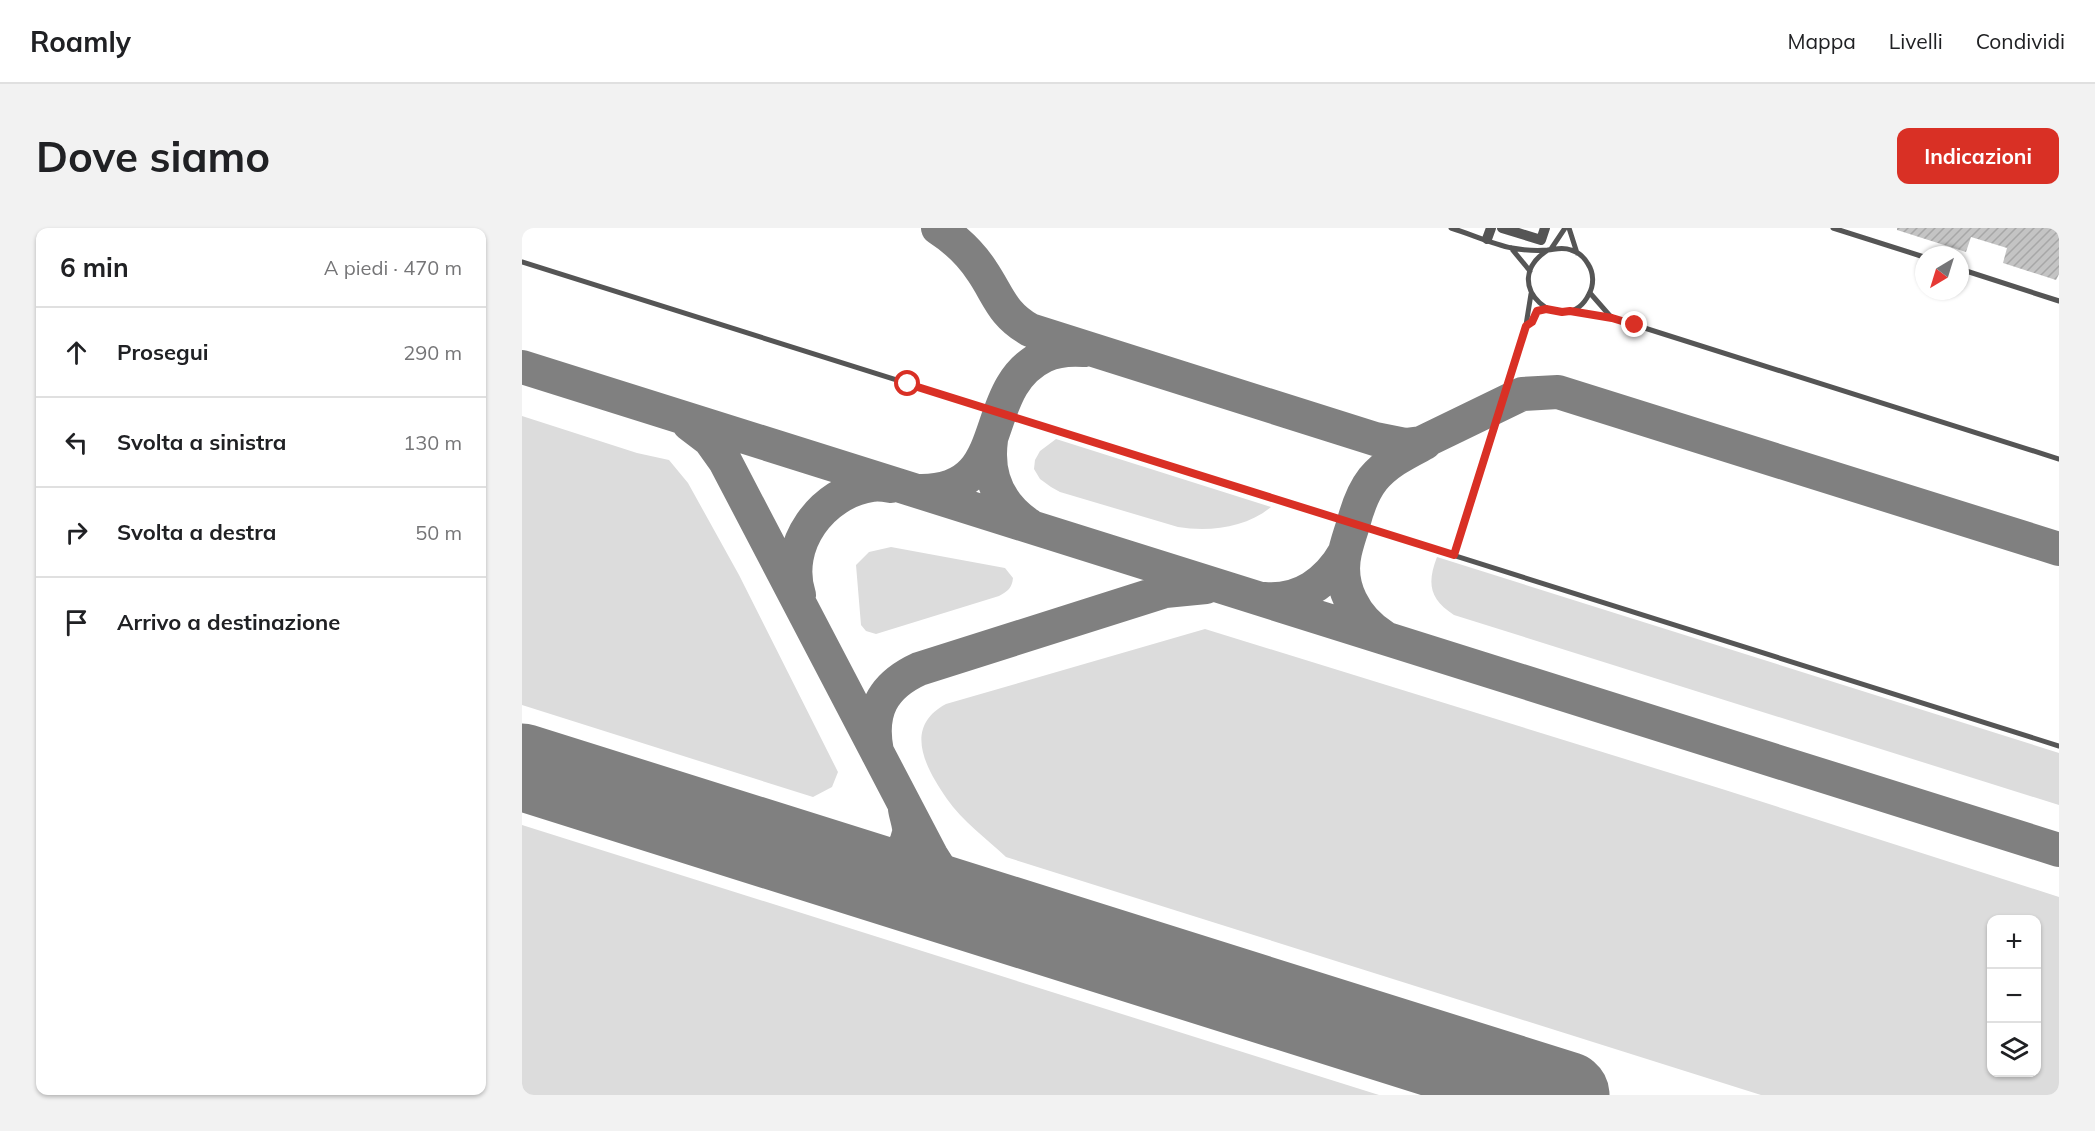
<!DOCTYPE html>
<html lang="it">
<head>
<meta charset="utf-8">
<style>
  body { margin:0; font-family:Mulish,sans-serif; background:#f2f2f2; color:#202124 }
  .controls { position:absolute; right:18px; bottom:18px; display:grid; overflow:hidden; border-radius:12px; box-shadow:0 2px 4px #0004 }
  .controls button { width:54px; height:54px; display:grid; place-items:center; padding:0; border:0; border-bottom:2px solid #e0e0e0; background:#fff; color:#202124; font:30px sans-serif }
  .compass { position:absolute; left:1393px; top:18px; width:54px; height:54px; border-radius:50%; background:#fff; box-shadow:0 2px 4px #0004; rotate:218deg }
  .stop { position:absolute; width:18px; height:18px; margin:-14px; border:4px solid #d93025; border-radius:50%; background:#fff }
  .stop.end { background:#d93025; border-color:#fff; box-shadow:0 2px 6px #0008 }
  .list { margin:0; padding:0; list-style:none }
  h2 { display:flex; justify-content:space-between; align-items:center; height:78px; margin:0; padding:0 24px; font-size:26px }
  h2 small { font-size:20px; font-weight:400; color:#757577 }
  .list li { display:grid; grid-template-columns:39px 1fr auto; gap:18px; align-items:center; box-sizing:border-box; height:90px; padding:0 24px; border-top:2px solid #e0e0e0 }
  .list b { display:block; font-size:22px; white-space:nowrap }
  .list em { font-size:20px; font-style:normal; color:#757577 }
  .icon { flex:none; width:33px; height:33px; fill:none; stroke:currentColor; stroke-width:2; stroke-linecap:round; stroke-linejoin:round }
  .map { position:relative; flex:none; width:1537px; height:867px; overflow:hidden; border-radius:12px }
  header { display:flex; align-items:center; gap:36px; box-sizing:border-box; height:84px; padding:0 30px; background:#fff; border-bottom:2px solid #e0e0e0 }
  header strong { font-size:28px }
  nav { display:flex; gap:33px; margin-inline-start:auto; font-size:21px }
  .intro { display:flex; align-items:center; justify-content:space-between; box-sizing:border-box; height:144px; padding:0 36px }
  h1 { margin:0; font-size:42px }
  .button { padding:15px 27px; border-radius:12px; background:#d93025; color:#fff; font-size:21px; font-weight:700 }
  main { display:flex; gap:36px; padding:0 36px }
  aside { flex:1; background:#fff; border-radius:12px; box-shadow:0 2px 4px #0004 }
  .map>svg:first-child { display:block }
</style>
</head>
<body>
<header>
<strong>Roamly</strong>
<nav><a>Mappa</a><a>Livelli</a><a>Condividi</a></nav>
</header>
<div class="intro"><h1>Dove siamo</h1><a class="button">Indicazioni</a></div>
<main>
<aside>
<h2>6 min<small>A piedi · 470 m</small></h2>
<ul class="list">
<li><svg class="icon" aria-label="ahead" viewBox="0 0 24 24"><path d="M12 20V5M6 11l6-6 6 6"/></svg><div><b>Prosegui</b></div><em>290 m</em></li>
<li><svg class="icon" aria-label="left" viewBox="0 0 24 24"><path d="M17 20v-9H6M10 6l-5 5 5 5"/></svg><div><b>Svolta a sinistra</b></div><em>130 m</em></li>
<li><svg class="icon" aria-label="right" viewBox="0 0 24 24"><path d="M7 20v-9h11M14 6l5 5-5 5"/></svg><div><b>Svolta a destra</b></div><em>50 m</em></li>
<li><svg class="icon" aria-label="arrive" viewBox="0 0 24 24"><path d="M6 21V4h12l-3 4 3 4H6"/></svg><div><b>Arrivo a destinazione</b></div></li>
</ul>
</aside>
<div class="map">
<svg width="1537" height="867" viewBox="0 0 1537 867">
  <defs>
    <pattern id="building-hatch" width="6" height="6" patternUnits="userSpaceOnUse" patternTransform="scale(1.5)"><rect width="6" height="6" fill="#c4c4c4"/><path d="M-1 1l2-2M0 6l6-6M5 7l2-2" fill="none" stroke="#a7a7a7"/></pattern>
  </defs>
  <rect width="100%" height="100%" fill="#fff"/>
  <!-- green -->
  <path fill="#dcdcdc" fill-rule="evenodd" d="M0 188 115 225 147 232 166 255 217 347 316 544 310 559 291 569 0 477Z
    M534 211 749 279C724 300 687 304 656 299L538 264 529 259 518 251 512 241 513 232 518 223Z
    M369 319 483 340 491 350C490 360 486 363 477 368L354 406 344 403 339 397 334 337 347 324Z
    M915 329 1537 525V577L932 387C907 371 905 355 915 329Z
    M683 401 1200 561 1537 669V867H1239L484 629C465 611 440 593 425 571 403 539 381 499 424 476ZM1470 692H1514V844H1470Z
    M0 597 857 867H7L0 865Z"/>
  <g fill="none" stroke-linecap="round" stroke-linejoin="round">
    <!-- taxiway -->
    <path stroke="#808080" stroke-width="34" d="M416 0C433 11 449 26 460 43 477 68 479 85 508 102L853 211 883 217 899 215 1000 166 1036 164 1537 321
      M0 139 1537 622
      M167 196 188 212 203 233 409 627 421 646 438 663 456 676 481 690
      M469 212C464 248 477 277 507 297
      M397 263C493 265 453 161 522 128 534 122 548 121 562 122
      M277 367C261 317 300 264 350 257 356 256 363 257 369 258
      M742 371C778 374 806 354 823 324
      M862 409C833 391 815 358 823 324 825 315 828 306 831 297 835 281 840 265 851 251 865 234 884 225 903 215
      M355 524C347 484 360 458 397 441L643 363 684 359
      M322 640C348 641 381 639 387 605 388 598 384 588 383 581"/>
    <!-- runway -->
    <path stroke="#808080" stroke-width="87" d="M0 539 1044 867"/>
  </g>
  <!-- building -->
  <path fill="url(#building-hatch)" d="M1375 0H1537V46L1534 52 1481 35 1485 20 1449 9 1444 24 1375 2Z"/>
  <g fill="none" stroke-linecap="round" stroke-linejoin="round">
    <!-- service -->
    <path stroke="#555" stroke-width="5" d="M929 0C949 6 970 16 990 20 1001 22 1016 23 1026 22 1035 21 1041 19 1049 22 1056 24 1062 29 1066 36 1072 45 1072 57 1067 66 1044 114 972 56 1026 22
      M1047 0 1055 25
      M1311 0 1402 29
      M989 20 1008 43
      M1029 21 1043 0
      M0 34 1537 518
      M1438 41 1537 73
      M1068 65 1089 89
      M1048 83 1091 90 1537 231
      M1004 97 1010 94 1015 83 1024 81
      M932 327 1004 97 1009 66"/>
    <!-- minor -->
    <path stroke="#555" stroke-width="10" d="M980 0 1019 12 1023 0
      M965 11 969 0"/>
  </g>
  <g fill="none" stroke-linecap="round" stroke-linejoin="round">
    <!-- route -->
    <path stroke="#d93025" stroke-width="8" d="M386 156 932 327 1004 98 1010 94 1015 83 1024 81 1040 84 1048 83 1090 90 1113 97"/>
  </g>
</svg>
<div class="controls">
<button>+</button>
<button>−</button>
<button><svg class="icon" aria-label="layers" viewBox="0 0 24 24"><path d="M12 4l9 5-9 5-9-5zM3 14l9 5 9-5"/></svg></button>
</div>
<svg class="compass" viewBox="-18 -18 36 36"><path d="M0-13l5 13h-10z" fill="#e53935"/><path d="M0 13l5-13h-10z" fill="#757577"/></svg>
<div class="stop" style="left:386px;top:156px"></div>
<div class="stop end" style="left:1113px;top:97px"></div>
</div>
</main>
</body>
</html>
